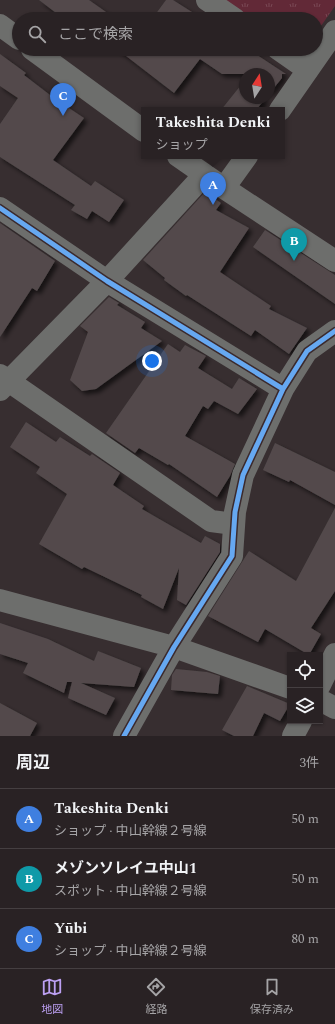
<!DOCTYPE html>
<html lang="ja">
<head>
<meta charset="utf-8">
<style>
  body { margin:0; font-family:Spectral,"Noto Sans JP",serif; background:#312a2c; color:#f1f3f6 }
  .controls { position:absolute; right:12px; bottom:12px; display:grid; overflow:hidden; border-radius:0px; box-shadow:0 1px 3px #0004 }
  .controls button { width:36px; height:36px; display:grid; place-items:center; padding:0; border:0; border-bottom:1px solid #453f41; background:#292224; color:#f1f3f6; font:20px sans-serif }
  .compass { position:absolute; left:239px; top:68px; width:36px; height:36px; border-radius:50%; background:#292224; box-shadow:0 1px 3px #0004; rotate:12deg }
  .you { position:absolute; left:152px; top:361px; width:14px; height:14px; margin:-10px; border:3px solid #fff; border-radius:50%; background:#1a73e8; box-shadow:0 0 0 6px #1a73e833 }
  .badge { display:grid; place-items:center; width:26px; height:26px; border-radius:50%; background:#bca0f2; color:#fff; font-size:13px; font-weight:700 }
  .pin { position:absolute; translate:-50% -33px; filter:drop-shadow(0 1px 2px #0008) }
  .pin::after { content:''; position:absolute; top:21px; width:14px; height:12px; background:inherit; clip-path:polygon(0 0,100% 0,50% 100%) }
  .popup { position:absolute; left:141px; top:107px; width:144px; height:52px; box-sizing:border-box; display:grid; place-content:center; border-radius:0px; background:#292224; filter:drop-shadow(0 1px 3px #0005); font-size:13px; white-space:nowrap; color:#a5a4a6 }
  .popup b { font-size:15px; color:#f1f3f6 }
  .popup::after { content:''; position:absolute; left:50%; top:100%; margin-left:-8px; border:8px solid transparent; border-top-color:#292224 }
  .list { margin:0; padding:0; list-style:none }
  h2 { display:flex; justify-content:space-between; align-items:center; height:52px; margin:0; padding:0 16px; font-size:17px }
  h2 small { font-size:13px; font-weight:400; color:#a5a4a6 }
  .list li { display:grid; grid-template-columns:26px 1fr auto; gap:12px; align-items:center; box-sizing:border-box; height:60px; padding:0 16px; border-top:1px solid #453f41 }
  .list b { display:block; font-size:15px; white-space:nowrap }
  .list p { margin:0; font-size:13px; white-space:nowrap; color:#a5a4a6 }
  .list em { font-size:13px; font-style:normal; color:#a5a4a6 }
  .icon { flex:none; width:22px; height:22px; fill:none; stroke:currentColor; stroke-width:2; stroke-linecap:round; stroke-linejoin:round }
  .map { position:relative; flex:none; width:335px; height:736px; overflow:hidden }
  .search { position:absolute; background:#292224; box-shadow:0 1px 3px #0004; left:12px; right:12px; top:12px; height:44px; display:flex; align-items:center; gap:10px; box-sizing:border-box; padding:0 14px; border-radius:22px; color:#a5a4a6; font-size:15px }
  .sheet { height:232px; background:#292224 }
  nav { display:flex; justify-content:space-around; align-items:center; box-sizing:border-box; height:56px; border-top:1px solid #453f41; background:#292224; font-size:11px; color:#a5a4a6 }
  nav a { display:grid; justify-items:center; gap:2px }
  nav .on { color:#bca0f2 }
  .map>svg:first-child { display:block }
</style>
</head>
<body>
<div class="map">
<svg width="335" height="736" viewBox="0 0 335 736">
  <defs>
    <pattern id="park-tufts" width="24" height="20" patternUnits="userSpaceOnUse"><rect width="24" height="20" fill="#622937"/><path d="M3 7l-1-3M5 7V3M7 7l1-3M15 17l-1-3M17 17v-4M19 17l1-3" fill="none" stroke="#794854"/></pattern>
    <filter id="shadow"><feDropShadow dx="3.5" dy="3.5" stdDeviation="2" flood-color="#0009"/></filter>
  </defs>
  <rect width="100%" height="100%" fill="#372e30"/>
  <!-- park -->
  <path fill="url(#park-tufts)" d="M222 0H335V6L316 33V19H247Z"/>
  <!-- building -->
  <path fill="#524a4b" filter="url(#shadow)" d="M39 0H89L116 19H64Z
    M166 0H173L203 19H152Z
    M117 49H248L286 74H282V78L269 94V74H222L200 59 174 93Z
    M0 54 26 73 24 75 54 98 84 118 53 160 91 186 95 181 124 200 109 222 92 211 87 219 71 210 75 205 0 157V124L18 98 0 86Z
    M245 80V98H266L256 110H221Z
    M205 192 221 203 216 210 249 228 220 272 271 306 269 309 307 328 289 354 255 330 251 336 187 295 186 296 164 280 165 278 143 260Z
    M0 223 55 261 37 291 32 288 0 337Z
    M265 230 335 275V304L253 247Z
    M109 297 119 303 117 305 145 322 141 328 162 341 96 389 82 391 70 380 88 332 80 326Z
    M168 344 180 352 185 345 206 356 198 368 232 389 239 378 257 389 238 414 214 401 208 409 203 406 185 436 235 464 230 476 217 497 169 464 168 465 139 448 135 453 106 433Z
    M26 422 56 442 60 437 90 456 92 454 120 473 113 485 144 506 142 509 201 543 205 536 220 544V552L186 605 177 600 179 568 163 609 141 597 142 595 84 567 82 569 39 544 67 494 36 473 40 467 10 447Z
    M275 443 335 472V505L290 480 289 482 263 470Z
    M335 508V591L311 628 321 634 309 655 265 629 258 642 208 616 249 551 296 581Z
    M0 623 48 639 94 661 98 651 141 668 134 687 81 683 115 698 106 715 68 698 72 682H67L64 693 23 673 28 663 0 654Z
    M176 669 207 672 220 676 218 694 171 690 172 675Z
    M247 686 290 704 280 721 264 713 253 736H234L222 730Z
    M0 703 37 723 30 736H0Z"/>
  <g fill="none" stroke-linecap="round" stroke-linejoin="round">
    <!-- minor -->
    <path stroke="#6d6e6c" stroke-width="22" d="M207 0 235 19
      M0 25 19 39
      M32 49 144 131
      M278 49 308 70
      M280 110 335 31
      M178 156 224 188 335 261
      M224 188 247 156
      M0 208 107 281 283 389
      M0 375 211 521 234 524
      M0 390 107 281 204 175
      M0 600 174 647 290 688
      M320 685 335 654
      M320 700 335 708
      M124 736 174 647 232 556 235 512 243 475 283 389 307 351 335 331
      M293 736 301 721"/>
    <!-- cycleway casing -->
    <g stroke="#3b2a2d" stroke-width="8">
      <path id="cycleway" d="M0 208 107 281 283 389
        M124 736 174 647 232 556 235 512 243 475 283 389 307 351 335 331"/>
    </g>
    <!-- cycleway -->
    <use href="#cycleway" stroke="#66a8f1" stroke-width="5"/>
  </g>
</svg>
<div class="controls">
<button><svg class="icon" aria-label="locate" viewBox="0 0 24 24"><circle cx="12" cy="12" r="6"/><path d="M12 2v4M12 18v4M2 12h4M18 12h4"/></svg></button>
<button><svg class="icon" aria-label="layers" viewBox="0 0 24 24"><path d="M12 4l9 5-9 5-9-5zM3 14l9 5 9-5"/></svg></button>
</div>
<svg class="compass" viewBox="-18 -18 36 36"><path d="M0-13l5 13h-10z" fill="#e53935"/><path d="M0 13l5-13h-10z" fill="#a5a4a6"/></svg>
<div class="you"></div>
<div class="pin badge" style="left:213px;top:205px;background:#3f7fe0">A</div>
<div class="popup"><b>Takeshita Denki</b>ショップ</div>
<div class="pin badge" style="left:294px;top:261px;background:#0f9aa8">B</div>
<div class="pin badge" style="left:63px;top:116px;background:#3f7fe0">C</div>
<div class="search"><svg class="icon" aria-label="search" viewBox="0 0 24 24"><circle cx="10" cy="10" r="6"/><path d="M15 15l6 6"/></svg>ここで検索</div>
</div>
<section class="sheet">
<h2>周辺<small>3件</small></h2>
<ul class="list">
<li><span class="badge" style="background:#3f7fe0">A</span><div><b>Takeshita Denki</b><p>ショップ · 中山幹線２号線</p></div><em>50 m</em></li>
<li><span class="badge" style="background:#0f9aa8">B</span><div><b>メゾンソレイユ中山1</b><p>スポット · 中山幹線２号線</p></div><em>50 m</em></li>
<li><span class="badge" style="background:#3f7fe0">C</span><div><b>Yūbi</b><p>ショップ · 中山幹線２号線</p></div><em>80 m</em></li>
</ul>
</section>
<nav>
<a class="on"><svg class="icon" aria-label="map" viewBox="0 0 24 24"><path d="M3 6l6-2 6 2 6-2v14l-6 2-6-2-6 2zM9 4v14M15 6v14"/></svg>地図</a>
<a><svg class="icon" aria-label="directions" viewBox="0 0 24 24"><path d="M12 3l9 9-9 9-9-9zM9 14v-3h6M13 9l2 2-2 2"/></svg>経路</a>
<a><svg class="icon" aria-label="saved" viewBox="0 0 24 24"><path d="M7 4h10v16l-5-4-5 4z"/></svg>保存済み</a>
</nav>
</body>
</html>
